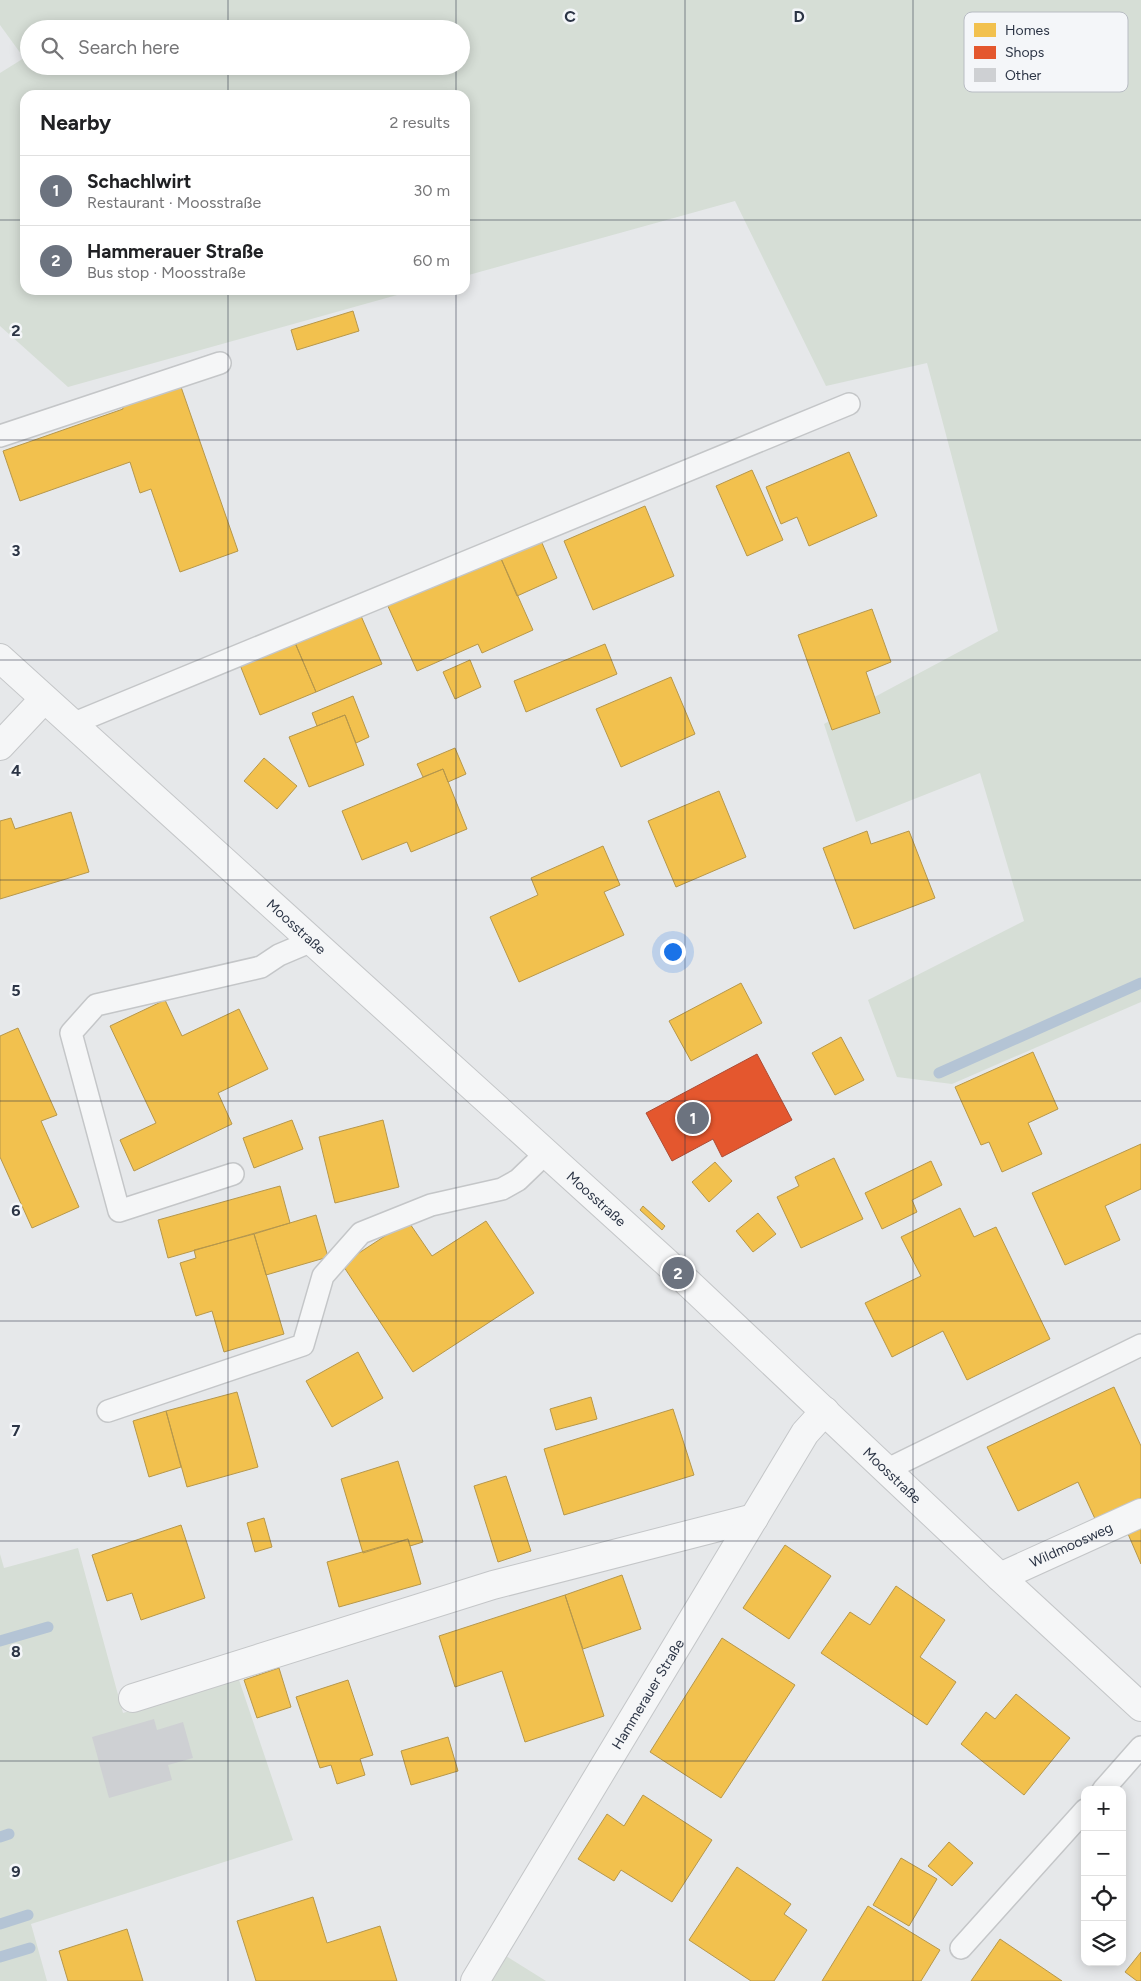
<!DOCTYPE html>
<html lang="en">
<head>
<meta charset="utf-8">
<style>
  body { margin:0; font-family:Figtree,sans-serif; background:#f2f2f2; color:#202124 }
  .controls { position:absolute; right:15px; bottom:15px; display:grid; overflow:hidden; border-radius:10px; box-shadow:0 2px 12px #0003 }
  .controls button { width:45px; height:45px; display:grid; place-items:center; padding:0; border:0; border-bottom:1px solid #e0e0e0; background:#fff; color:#202124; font:25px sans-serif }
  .you { position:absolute; left:672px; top:951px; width:18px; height:18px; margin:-12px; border:4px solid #fff; border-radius:50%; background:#1a73e8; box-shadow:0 0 0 8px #1a73e833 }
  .badge { display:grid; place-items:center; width:32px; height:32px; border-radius:50%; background:#6c737f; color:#fff; font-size:16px; font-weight:700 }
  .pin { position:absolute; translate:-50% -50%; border:2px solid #fff; box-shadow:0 1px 5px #0006 }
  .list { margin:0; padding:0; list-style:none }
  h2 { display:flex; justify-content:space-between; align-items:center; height:65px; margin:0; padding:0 20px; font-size:21px }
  h2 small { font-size:16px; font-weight:400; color:#757577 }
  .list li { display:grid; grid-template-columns:32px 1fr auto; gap:15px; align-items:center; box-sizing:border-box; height:70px; padding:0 20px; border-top:1px solid #e0e0e0 }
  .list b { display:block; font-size:19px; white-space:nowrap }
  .list p { margin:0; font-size:16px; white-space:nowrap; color:#757577 }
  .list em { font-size:16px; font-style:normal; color:#757577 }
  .icon { flex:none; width:28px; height:28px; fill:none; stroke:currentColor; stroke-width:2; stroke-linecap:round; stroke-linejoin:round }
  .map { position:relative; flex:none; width:1141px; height:1981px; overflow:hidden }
  .search { position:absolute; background:#fff; box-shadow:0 2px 12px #0003; left:20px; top:20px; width:450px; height:55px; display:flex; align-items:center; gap:12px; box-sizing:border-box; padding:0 18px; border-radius:28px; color:#757577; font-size:19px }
  .panel { position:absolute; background:#fff; box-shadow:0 2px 12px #0003; left:20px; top:90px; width:450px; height:205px; border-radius:15px }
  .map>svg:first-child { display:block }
</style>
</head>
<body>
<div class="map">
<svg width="1141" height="1981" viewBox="0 0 1141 1981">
  <rect width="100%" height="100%" fill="#e6e8ea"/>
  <!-- green -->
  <path fill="#d6ded6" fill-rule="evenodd" d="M0 0H1141V1002L952 1084 897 1077 868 1000 1024 921 980 773 856 822 824 724 998 631 927 363 826 386 735 201 465 276V95H25V290H415L68 387 0 326V73L24 58 0 25ZM29 29H461V66H29Z
    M78 1548 123 1713 238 1677 293 1840 31 1924 47 1981H0V1554L4 1568Z
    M495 1949 546 1981H475Z"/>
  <!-- homes -->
  <path fill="#f2c14e" stroke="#b6974b" d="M353 311 359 331 297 350 291 330Z
    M180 384 238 551 180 572 151 489 140 493 130 462 20 501 3 451 123 409 122 404Z
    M849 452 877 516 809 546 797 517 781 524 766 487Z
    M752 470 783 540 747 556 716 486Z
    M645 506 674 576 593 610 564 541Z
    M539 536 557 578 517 596 499 554Z
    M499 554 533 630 482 653 478 644 417 671 387 604Z
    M358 609 382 664 316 692 293 638Z
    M872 609 891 662 866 672 880 713 832 730 798 635Z
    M293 638 316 692 260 715 238 660Z
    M605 644 617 674 526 712 514 681Z
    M470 660 481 687 455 699 443 672Z
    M671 677 695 734 621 767 596 709Z
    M353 696 369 737 356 743 345 715 317 726 312 713Z
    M345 715 364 765 309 787 289 737Z
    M455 748 466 774 448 782 443 769 423 777 417 764Z
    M264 758 297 786 277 809 244 781Z
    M443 769 467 829 411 852 407 842 362 860 342 811Z
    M719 791 746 857 676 887 648 821Z
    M71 812 89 872 0 899V821L11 818 15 829Z
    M867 831 871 844 909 831 935 898 854 929 823 848Z
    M603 846 620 885 604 892 624 935 519 982 490 917 538 895 531 878Z
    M741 983 762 1023 691 1061 669 1021Z
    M165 1000 182 1036 239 1009 268 1069 218 1093 232 1124 134 1171 120 1140 156 1123 110 1026Z
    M18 1028 57 1115 41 1121 79 1207 32 1228 0 1157V1036Z
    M841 1037 864 1080 835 1095 812 1053Z
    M1033 1052 1058 1109 1028 1123 1042 1154 1002 1172 989 1142 981 1145 955 1087Z
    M292 1120 303 1149 254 1168 243 1138Z
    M383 1120 399 1187 335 1203 319 1137Z
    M1141 1144V1189L1105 1206 1120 1240 1065 1265 1032 1193Z
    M834 1158 863 1219 801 1248 777 1197 799 1186 795 1177Z
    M931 1161 942 1185 912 1200 917 1212 882 1229 865 1193Z
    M715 1162 732 1181 709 1202 692 1182Z
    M280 1186 290 1223 168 1258 158 1220Z
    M643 1206 665 1226 662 1230 640 1210Z
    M960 1208 974 1237 996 1227 1050 1339 967 1380 943 1331 892 1357 865 1303 921 1276 901 1237Z
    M758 1213 776 1234 753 1252 736 1231Z
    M316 1215 328 1257 266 1275 254 1234Z
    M408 1221 432 1256 486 1221 534 1293 413 1372 342 1264Z
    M254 1234 284 1334 224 1352 212 1311 196 1316 180 1263 196 1258 194 1250Z
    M358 1352 383 1398 332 1427 306 1381Z
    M1114 1387 1141 1446V1500L1096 1521 1078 1482 1018 1511 987 1447Z
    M237 1392 258 1467 187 1487 166 1411Z
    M591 1397 597 1419 556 1430 550 1409Z
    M673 1409 694 1475 564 1515 544 1449Z
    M166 1411 181 1467 149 1477 133 1421Z
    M398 1461 423 1542 410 1546 408 1539 363 1553 341 1479Z
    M506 1476 531 1551 498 1562 474 1486Z
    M264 1518 272 1547 255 1552 247 1523Z
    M1141 1520V1564L1125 1527Z
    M181 1525 205 1598 141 1620 132 1593 107 1601 92 1555Z
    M408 1539 421 1584 339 1607 327 1562Z
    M785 1545 831 1576 789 1639 743 1608Z
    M622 1575 641 1629 583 1649 565 1595Z
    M896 1586 945 1620 920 1657 956 1682 927 1725 821 1653 850 1612 870 1625Z
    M565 1595 604 1716 525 1742 502 1671 455 1687 439 1636Z
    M722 1638 795 1685 721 1798 650 1752Z
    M279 1668 291 1707 257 1718 244 1680Z
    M348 1680 373 1755 360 1759 365 1775 337 1784 331 1765 320 1768 296 1697Z
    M1016 1694 1070 1738 1024 1795 961 1744 986 1712 995 1719Z
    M448 1737 458 1771 411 1785 401 1751Z
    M643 1795 712 1840 672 1902 621 1870 614 1881 578 1859 607 1814 624 1826Z
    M949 1842 973 1863 952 1886 928 1866Z
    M901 1858 937 1879 909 1926 873 1905Z
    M737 1867 791 1904 784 1914 807 1930 774 1981H751L689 1940Z
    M313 1897 327 1943 380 1926 397 1981H256L237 1921Z
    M868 1906 940 1950 921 1981H822Z
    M127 1929 143 1981H68L59 1951Z
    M1000 1939 1062 1981H971Z
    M1141 1952V1981H1137L1125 1972Z"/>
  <!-- shops -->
  <path fill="#e4572e" stroke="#ac4c35" d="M757 1054 792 1120 722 1157 713 1139 672 1161 646 1113Z"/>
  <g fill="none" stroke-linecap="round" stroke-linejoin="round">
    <!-- stream -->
    <path stroke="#b4c4d5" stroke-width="11" d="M939 1073 1141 983
      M0 1641 48 1627
      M0 1837 9 1834
      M0 1924 28 1915
      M0 1957 30 1948"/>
  </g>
  <!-- building -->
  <path fill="#ced0d3" d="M154 1719 157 1730 183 1722 193 1758 168 1765 172 1780 109 1798 92 1737Z"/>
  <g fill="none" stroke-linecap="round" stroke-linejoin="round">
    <!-- service casing -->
    <g stroke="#c4c6c8" stroke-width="24">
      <path id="service" d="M0 436 220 363
        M72 724 849 404
        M233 1174 119 1211 71 1033 96 1005 261 967 279 955 312 941
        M108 1411 303 1345 323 1276 361 1233 431 1205 502 1189 518 1180 546 1153
        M886 1470 1141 1345
        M1103 1790 1141 1747
        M961 1948 1085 1810"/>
    </g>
    <!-- minor casing -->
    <g stroke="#c4c6c8" stroke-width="30">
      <g id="minor">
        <path d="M0 746 44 699"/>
        <path id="s1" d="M1000 1577 1141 1513"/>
        <path d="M133 1698 493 1585 754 1518"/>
        <path id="s2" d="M475 1981 805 1433 825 1411"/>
      </g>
    </g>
    <!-- tertiary casing -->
    <g stroke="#c4c6c8" stroke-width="30">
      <g id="tertiary">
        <path id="s3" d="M0 658 666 1262 1000 1577 1141 1707"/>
      </g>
    </g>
    <!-- service -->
    <use href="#service" stroke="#f5f6f7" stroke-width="21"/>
    <!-- minor -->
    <use href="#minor" stroke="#f5f6f7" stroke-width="28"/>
    <!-- tertiary -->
    <use href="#tertiary" stroke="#f5f6f7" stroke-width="28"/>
  </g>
  <!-- grid -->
  <path fill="none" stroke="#2b3445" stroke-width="1" stroke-opacity="0.55" d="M228 0V29M456 0V29M685 0V1981M913 0V1981M228 66V95M456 66V95M0 220H25M465 220H1141M228 290V1981M456 290V1981M0 440H1141M0 660H1141M0 880H1141M0 1101H1141M0 1321H1141M0 1541H1141M0 1761H1141"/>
  <g text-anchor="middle" stroke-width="5" stroke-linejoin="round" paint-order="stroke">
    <!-- street labels -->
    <g font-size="14" fill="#2b3445" stroke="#f4f6f9">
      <text dy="5" stroke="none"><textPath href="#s3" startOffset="400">Moosstraße</textPath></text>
      <text dy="5" stroke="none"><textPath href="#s3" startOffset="805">Moosstraße</textPath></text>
      <text dy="5" stroke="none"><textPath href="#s3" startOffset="1210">Moosstraße</textPath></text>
      <text dy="5" stroke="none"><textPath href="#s1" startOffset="78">Wildmoosweg</textPath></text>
      <text dy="5" stroke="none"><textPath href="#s2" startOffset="335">Hammerauer Straße</textPath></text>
    </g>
  </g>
  <!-- legend -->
  <rect x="964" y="12" width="164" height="80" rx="8" fill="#f4f6f9" stroke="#b8bcc3" stroke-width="1"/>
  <rect x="974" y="23" width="22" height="14" fill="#f2c14e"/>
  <rect x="974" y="46" width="22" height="13" fill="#e4572e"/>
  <rect x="974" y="68" width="22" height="14" fill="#ced0d3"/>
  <g font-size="14" fill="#2b3445">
    <text x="1005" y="35">Homes</text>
    <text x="1005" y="57">Shops</text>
    <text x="1005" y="80">Other</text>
  </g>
  <g font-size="16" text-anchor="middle" font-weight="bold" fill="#2b3445" stroke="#f4f6f9" stroke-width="5" stroke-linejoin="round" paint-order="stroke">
    <text x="570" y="22">C</text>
    <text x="799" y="22">D</text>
    <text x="16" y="336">2</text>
    <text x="16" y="556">3</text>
    <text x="16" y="776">4</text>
    <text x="16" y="996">5</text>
    <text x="16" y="1216">6</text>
    <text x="16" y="1436">7</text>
    <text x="16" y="1657">8</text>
    <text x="16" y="1877">9</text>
  </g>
</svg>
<div class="controls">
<button>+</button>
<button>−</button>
<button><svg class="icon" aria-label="locate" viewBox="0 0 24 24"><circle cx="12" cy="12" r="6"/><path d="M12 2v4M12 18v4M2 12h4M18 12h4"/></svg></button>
<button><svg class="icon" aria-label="layers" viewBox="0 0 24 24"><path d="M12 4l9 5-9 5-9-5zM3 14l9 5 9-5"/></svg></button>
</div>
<div class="you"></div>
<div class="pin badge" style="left:693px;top:1118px">1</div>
<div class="pin badge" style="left:678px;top:1273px">2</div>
<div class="search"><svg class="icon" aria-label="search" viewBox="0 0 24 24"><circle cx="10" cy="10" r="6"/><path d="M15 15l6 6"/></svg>Search here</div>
<section class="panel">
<h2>Nearby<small>2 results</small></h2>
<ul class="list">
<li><span class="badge">1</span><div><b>Schachlwirt</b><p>Restaurant · Moosstraße</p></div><em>30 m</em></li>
<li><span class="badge">2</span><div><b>Hammerauer Straße</b><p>Bus stop · Moosstraße</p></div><em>60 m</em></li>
</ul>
</section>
</div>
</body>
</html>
